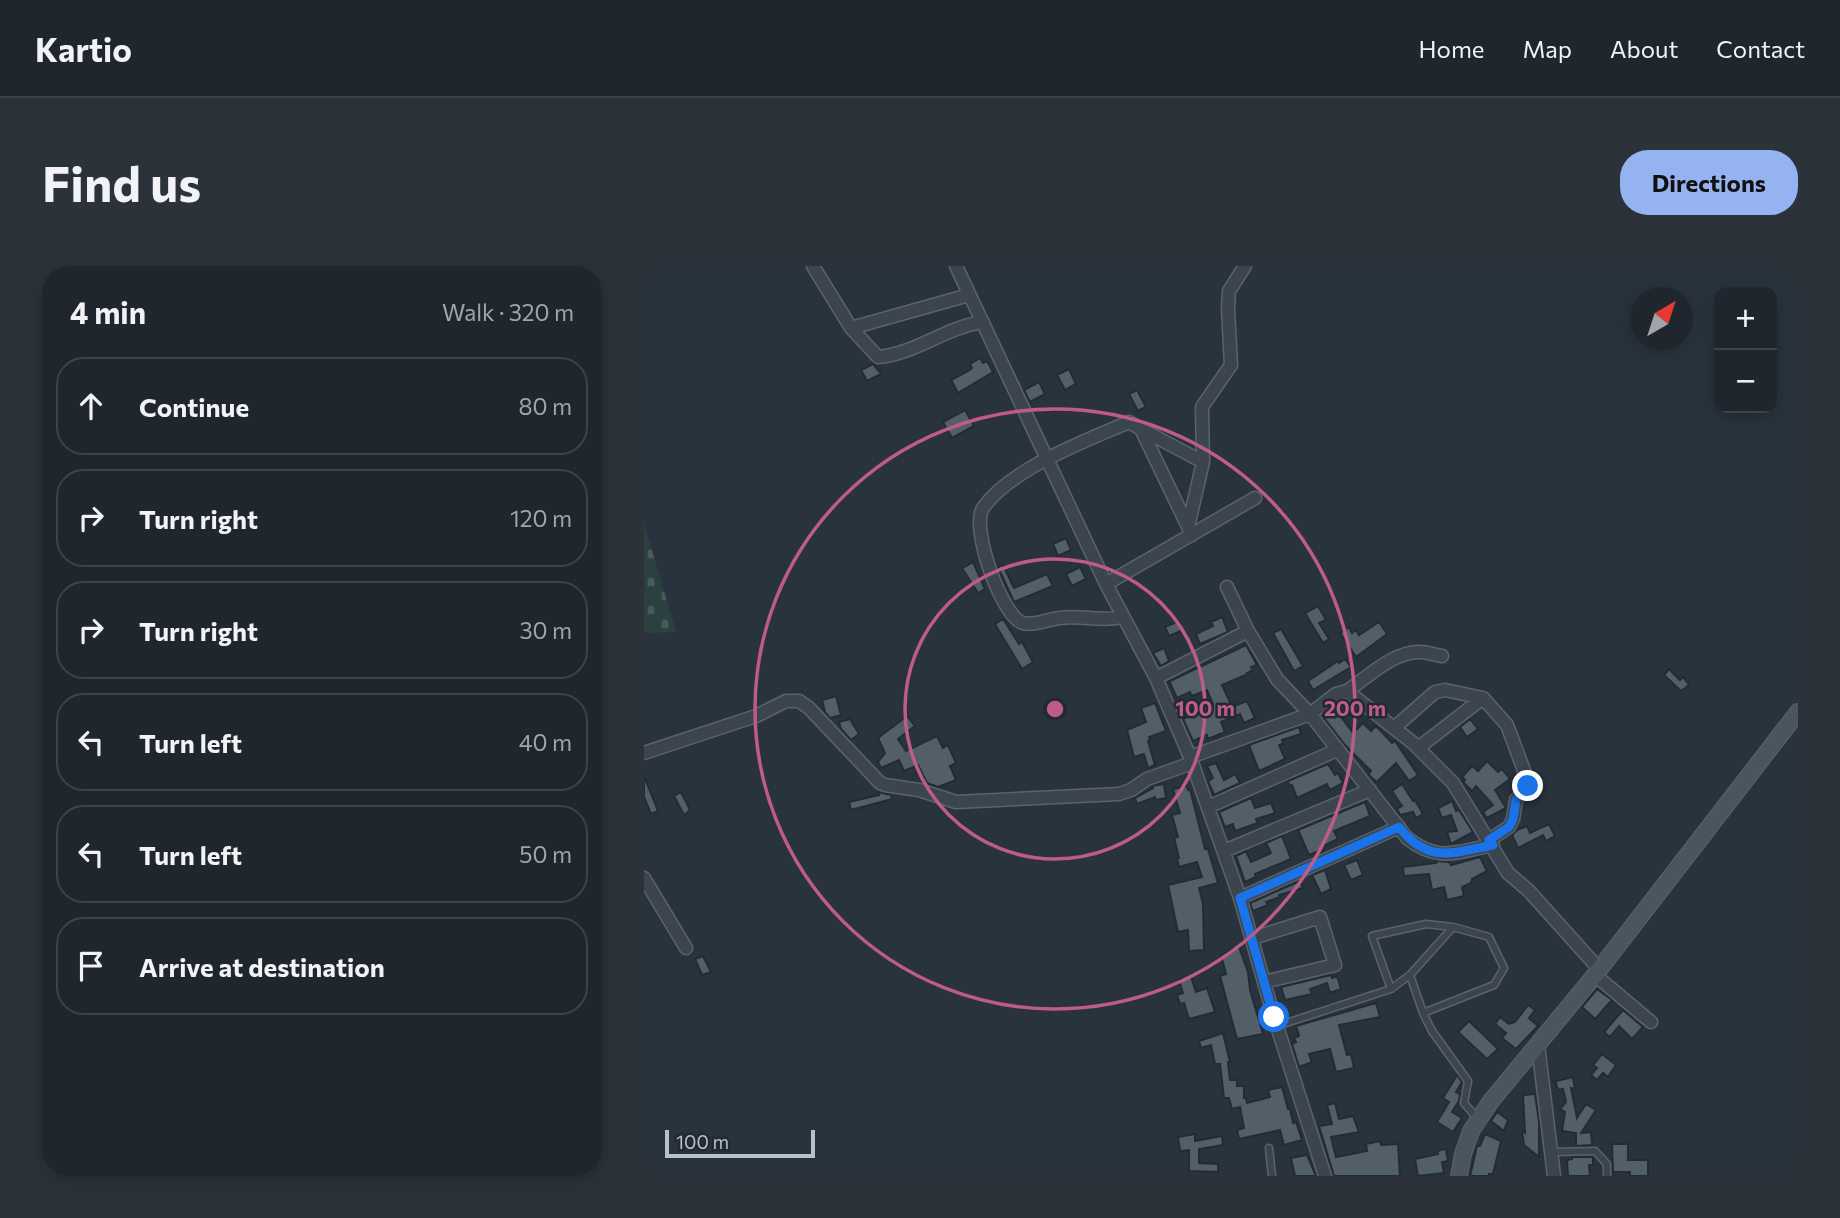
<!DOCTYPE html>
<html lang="en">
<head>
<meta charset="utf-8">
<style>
  body { margin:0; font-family:Commissioner,sans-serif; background:#2c323a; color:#f1f3f6 }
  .controls { position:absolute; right:21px; top:21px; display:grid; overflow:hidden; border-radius:14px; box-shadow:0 4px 18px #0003 }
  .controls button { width:63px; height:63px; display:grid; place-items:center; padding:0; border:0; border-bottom:2px solid #3c434a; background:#1f262e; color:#f1f3f6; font:35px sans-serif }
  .compass { position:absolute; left:986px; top:21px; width:63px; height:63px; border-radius:50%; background:#1f262e; box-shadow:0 4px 18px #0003; rotate:39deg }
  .scale { position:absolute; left:21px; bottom:18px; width:150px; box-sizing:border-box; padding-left:7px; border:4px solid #b9c0c8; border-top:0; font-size:19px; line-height:24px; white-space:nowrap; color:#b9c0c8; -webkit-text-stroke:5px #212a33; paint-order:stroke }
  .stop { position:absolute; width:21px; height:21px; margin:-16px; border:5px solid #1a73e8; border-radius:50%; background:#fff }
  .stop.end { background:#1a73e8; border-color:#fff; box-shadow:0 2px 7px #0008 }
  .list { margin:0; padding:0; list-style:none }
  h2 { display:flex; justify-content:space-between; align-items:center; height:91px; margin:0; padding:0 28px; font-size:30px }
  h2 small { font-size:23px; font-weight:400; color:#a1a5aa }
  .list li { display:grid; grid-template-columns:46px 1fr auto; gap:21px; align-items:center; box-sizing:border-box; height:98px; margin:0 14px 14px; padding:0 14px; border:2px solid #3c434a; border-radius:28px }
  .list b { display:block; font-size:26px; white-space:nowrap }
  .list em { font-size:23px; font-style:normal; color:#a1a5aa }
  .icon { flex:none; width:38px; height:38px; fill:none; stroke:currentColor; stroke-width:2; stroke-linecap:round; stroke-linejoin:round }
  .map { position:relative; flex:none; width:1154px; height:910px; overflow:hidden; border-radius:28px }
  header { display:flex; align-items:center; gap:42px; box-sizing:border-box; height:98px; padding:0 35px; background:#1f262e; border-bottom:2px solid #3c434a }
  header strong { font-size:33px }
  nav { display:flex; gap:38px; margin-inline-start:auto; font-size:24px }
  .intro { display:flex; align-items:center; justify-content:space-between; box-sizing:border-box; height:168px; padding:0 42px }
  h1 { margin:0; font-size:49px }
  .button { padding:18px 32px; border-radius:28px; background:#95b2f1; color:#111; font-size:24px; font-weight:700 }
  main { display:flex; gap:42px; padding:0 42px }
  aside { flex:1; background:#1f262e; border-radius:28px; box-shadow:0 4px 18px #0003 }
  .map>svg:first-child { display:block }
</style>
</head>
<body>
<header>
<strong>Kartio</strong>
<nav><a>Home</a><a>Map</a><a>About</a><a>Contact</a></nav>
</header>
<div class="intro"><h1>Find us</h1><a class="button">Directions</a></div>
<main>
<aside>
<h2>4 min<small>Walk · 320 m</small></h2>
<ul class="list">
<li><svg class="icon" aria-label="ahead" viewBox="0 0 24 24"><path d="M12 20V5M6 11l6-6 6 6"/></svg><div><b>Continue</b></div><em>80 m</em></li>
<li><svg class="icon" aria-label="right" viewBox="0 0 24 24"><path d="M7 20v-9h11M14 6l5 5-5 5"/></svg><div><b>Turn right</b></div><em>120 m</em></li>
<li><svg class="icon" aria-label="right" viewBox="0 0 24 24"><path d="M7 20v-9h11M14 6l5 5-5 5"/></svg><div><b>Turn right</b></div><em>30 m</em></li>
<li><svg class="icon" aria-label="left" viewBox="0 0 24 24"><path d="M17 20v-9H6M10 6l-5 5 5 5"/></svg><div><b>Turn left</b></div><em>40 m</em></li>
<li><svg class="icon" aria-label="left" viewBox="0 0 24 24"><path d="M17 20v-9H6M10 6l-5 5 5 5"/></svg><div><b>Turn left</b></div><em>50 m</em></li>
<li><svg class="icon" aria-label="arrive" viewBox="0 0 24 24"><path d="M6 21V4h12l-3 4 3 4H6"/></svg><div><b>Arrive at destination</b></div></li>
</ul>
</aside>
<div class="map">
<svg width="1154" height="910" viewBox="0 0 1154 910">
  <defs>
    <pattern id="cemetery-stones" width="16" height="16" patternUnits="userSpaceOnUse" patternTransform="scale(1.75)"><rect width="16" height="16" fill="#2c403f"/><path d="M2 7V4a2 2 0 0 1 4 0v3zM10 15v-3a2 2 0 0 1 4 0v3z" fill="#485a59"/></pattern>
  </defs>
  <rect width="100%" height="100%" fill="#29333d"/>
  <!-- cemetery -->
  <path fill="url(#cemetery-stones)" d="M0 257 32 366 0 367Z"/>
  <!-- building -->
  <path fill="#525e68" stroke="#232c35" stroke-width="2" d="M336 92 339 97 343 95 349 106 314 127 307 114 324 105 328 102 326 98Z
    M229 98 237 108 223 115 217 104Z
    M425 103 432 118 421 124 413 109Z
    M395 116 401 128 386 136 380 124Z
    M493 124 502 141 494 145 485 128Z
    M321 144 330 160 308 172 299 156Z
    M422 272 427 284 414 290 409 278Z
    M329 296 341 323 334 327 318 302Z
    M359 299 370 322 403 308 409 320 370 336 354 301Z
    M436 301 442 313 428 320 422 308Z
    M674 340 682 354 675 357 685 373 679 377 661 347Z
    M578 351 584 366 556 378 552 368 569 360 567 356Z
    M359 353 375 378 378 376 389 396 378 403 351 358Z
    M535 355 539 364 525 370 521 361Z
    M735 356 743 368 712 391 696 367 705 361 708 367 712 364 715 369Z
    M637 363 659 400 650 405 629 367Z
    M602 379 613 399 607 401 609 404 603 407 604 408 578 419 588 441 603 435 611 452 600 457 596 448 577 456 581 466 564 473 563 469 549 475 539 453 569 438 563 424 548 430 546 426 533 432 526 417 524 416Z
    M520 382 525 395 517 400 509 387Z
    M701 393 707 401 669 424 664 415 694 395 695 397Z
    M1025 403 1036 414 1039 411 1045 419 1037 425 1020 409Z
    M192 430 197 449 186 452 181 446 178 434Z
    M701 435 707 439 695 448 709 467 719 457 727 465 732 460 748 477 751 475 774 509 765 515 752 497 733 516 728 512 724 508 727 505 701 479 680 452 684 449 682 446Z
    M511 437 522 465 505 471 506 474 504 475 511 499 504 502 500 488 490 491 483 464 502 456 497 442Z
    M263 450 271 460 254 473 262 485 293 470 299 482 304 479 312 497 306 500 312 514 294 521 283 517 274 499 260 505 255 494 237 502 234 496 241 487 234 472Z
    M206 453 215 468 207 474 197 463 195 456Z
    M826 453 834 463 823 471 816 461Z
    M655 461 657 468 638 474 639 478 635 479 641 493 615 505 605 479Z
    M843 495 854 506 858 503 866 513 851 524 862 542 843 552 839 546 849 539 832 520 828 525 819 516 821 514 818 511 828 500 834 505Z
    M572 497 580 514 591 508 596 517 570 529 564 515 569 512 563 500Z
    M684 498 691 509 694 507 699 517 686 524 683 518 653 532 648 519 645 520 644 515Z
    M0 510 14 545 7 548 0 531Z
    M520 518 522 532 512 534 511 531 493 538 491 532 509 522 508 520Z
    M758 518 769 535 771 534 779 548 772 552 769 546 756 549 753 543 758 540 748 525Z
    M543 520 544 524 546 523 561 583H564L574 617 555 622 559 638 560 684 545 685 544 664 534 666 524 619 558 611 553 596 535 601 533 593 535 592 530 572 534 571 528 549 536 547 529 523Z
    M37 526 46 544 40 549 30 530Z
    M234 526 247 529 248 533 207 544 205 536 235 529Z
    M607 532 611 542 627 537 631 547 612 553 614 557 591 565 589 558 581 561 575 546Z
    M808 535 812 545 815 544 829 566 807 578 803 566 813 565 807 549 798 552 794 542Z
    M721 536 726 550 690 565 694 573 679 580 680 583 665 589 654 564Z
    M905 558 911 570 902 575 899 569 874 582 868 569 873 564 883 560 886 567Z
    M638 570 647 593 611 608 612 611 601 616 592 590 602 585 607 596 627 587 622 577Z
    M836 591 843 605 828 613 827 617 818 621 820 630 803 634 800 621 788 624 785 608 760 610 759 601 792 597 791 595 805 596 807 599Z
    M713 594 719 609 707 614 700 599Z
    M681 604 687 623 677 628 668 609Z
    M656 615 659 622 635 629 636 631 622 636 624 639 609 645 606 637Z
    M595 681 604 706 606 724 619 768 593 773 576 710 582 708 577 689Z
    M59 690 67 706 58 709 51 693Z
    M687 709 688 712 693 710 697 723 686 727 683 717 666 723 668 728 641 734 637 721Z
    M547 711 552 726 563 722 571 746 545 753 540 737 536 738 533 729 539 727 535 714Z
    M953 723 968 734 951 753 938 741Z
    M732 737 736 751 695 759 703 789 707 788 710 802 692 806 686 783 665 788 668 796 655 801 648 778 652 776 650 772 655 770 652 760Z
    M884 739 891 744 885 752 894 760 872 783 858 772 862 767 851 758 856 751 865 758 871 756Z
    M979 744 999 761 988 773 975 760 966 771 960 766Z
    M825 755 854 783 843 793 814 766Z
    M579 767 586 796H584L586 814H593V820H600V832H602L603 837 626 831 624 824 638 821 644 843H646L649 857 652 856 658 874 640 879 636 864 595 873 593 864 600 862 596 841 588 843 585 832H580L576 798H571L567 779 557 782 555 775Z
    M958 788 972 799 964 811 959 807 953 814 947 809 953 802 949 799Z
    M813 809 818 816 812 826 816 828 815 835 808 846 818 852 809 866 793 856 805 836 799 832Z
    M929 811 931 823 927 822 933 852 942 838 952 844 937 867 947 866 948 879 932 880V867L918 865 921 846 916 843 922 836 919 823 914 824 912 817 908 816Z
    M891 828 895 855V891L880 879 878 865 881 867 879 829Z
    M691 837 695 853 709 850 715 866 687 871 692 891 723 885 722 878 736 875 737 879 754 878 756 910H690L675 860 688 858 683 839Z
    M853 846 864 854 860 865 847 855Z
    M551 868V875L578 870 579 879 555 883V897L574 898V906L545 905V884L536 885 534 871Z
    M841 868 857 875 849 908H845V910H826L833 880H836Z
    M968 878H984V894H1004V910H986V906H969Z
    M802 883 804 895 798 896 800 907 774 910 771 893 794 888 793 885Z
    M663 889 672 910H651L647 892Z
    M928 891H949V899H945L946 910H924L923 894 928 893Z"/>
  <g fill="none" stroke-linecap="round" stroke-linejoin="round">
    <!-- lane casing -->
    <g stroke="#5a636b" stroke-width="9">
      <path id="lane" d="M809 661 766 709 747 723 728 670 782 658 809 661 845 671 860 702 850 719 779 747 788 765 824 815 820 837 833 852
        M766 709 779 747
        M633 760 747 723
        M625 882 628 910
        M908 886 951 885 963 898V910"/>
    </g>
    <!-- street casing -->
    <g stroke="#5a636b" stroke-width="15">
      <path id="street" d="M169 0 207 62 234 91C271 88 302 61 339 56
        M312 0 462 318 512 412 546 491 596 632 630 751 681 910
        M207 62 325 29
        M497 163 559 196
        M544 261 559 196 558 141 587 99 584 43 585 25 601 0
        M462 318 611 232
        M583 321 604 365 633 413 666 448 763 572C795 597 812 586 849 579
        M479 351C456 356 438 349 416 352 404 353 391 360 379 357 358 351 326 262 339 242 366 203 441 175 485 156L497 163 548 269
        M512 412 604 365
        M703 425C724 411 750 385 776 386 783 386 791 389 798 390
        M750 462 791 426 801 424 839 432 863 459 882 510 884 520 872 534 869 553 865 561 845 574
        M774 482 839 432
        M0 487 112 450 142 435H155L165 442 236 517 241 519 275 524 312 536 475 528 487 524 503 513 548 497
        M546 491 666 448 692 428 703 425 769 477 809 517 864 607 885 625 955 703
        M564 541 693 484
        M580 585 726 524
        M0 612 42 682
        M596 632 755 561
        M609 672 676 651 691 699 620 716
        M951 709 1007 756
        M894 779 910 910"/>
    </g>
    <!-- secondary casing -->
    <g stroke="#5a636b" stroke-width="18">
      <path id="secondary" d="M815 910 819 888 827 865 847 835 951 709 1154 446"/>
    </g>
    <!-- lane -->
    <use href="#lane" stroke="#3c454e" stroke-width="6"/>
    <!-- street -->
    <use href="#street" stroke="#3c454e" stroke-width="12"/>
    <!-- secondary -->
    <use href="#secondary" stroke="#4b5560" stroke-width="16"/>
  </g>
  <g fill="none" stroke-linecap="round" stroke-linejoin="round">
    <!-- route -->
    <path stroke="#1a73e8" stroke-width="9" d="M630 751 596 632 755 561C784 598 808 587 849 579L845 574 865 561 869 553 872 534 884 520"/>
  </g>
  <!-- distance rings -->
  <g fill="none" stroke="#be5b87" stroke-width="3.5">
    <circle cx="411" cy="443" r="150"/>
    <circle cx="411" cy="443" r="300"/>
  </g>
  <circle cx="411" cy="443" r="10" fill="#be5b87" stroke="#212a33" stroke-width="3.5"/>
  <g font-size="21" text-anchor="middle" font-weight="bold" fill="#be5b87" stroke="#212a33" stroke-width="5" stroke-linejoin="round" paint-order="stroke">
    <text x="561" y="450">100 m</text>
    <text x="711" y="450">200 m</text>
  </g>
</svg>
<div class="controls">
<button>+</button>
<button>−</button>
</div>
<svg class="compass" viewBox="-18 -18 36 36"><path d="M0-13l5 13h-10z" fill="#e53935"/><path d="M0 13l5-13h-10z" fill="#a1a5aa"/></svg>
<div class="scale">100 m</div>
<div class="stop" style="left:630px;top:751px"></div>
<div class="stop end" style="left:884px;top:520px"></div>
</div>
</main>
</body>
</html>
